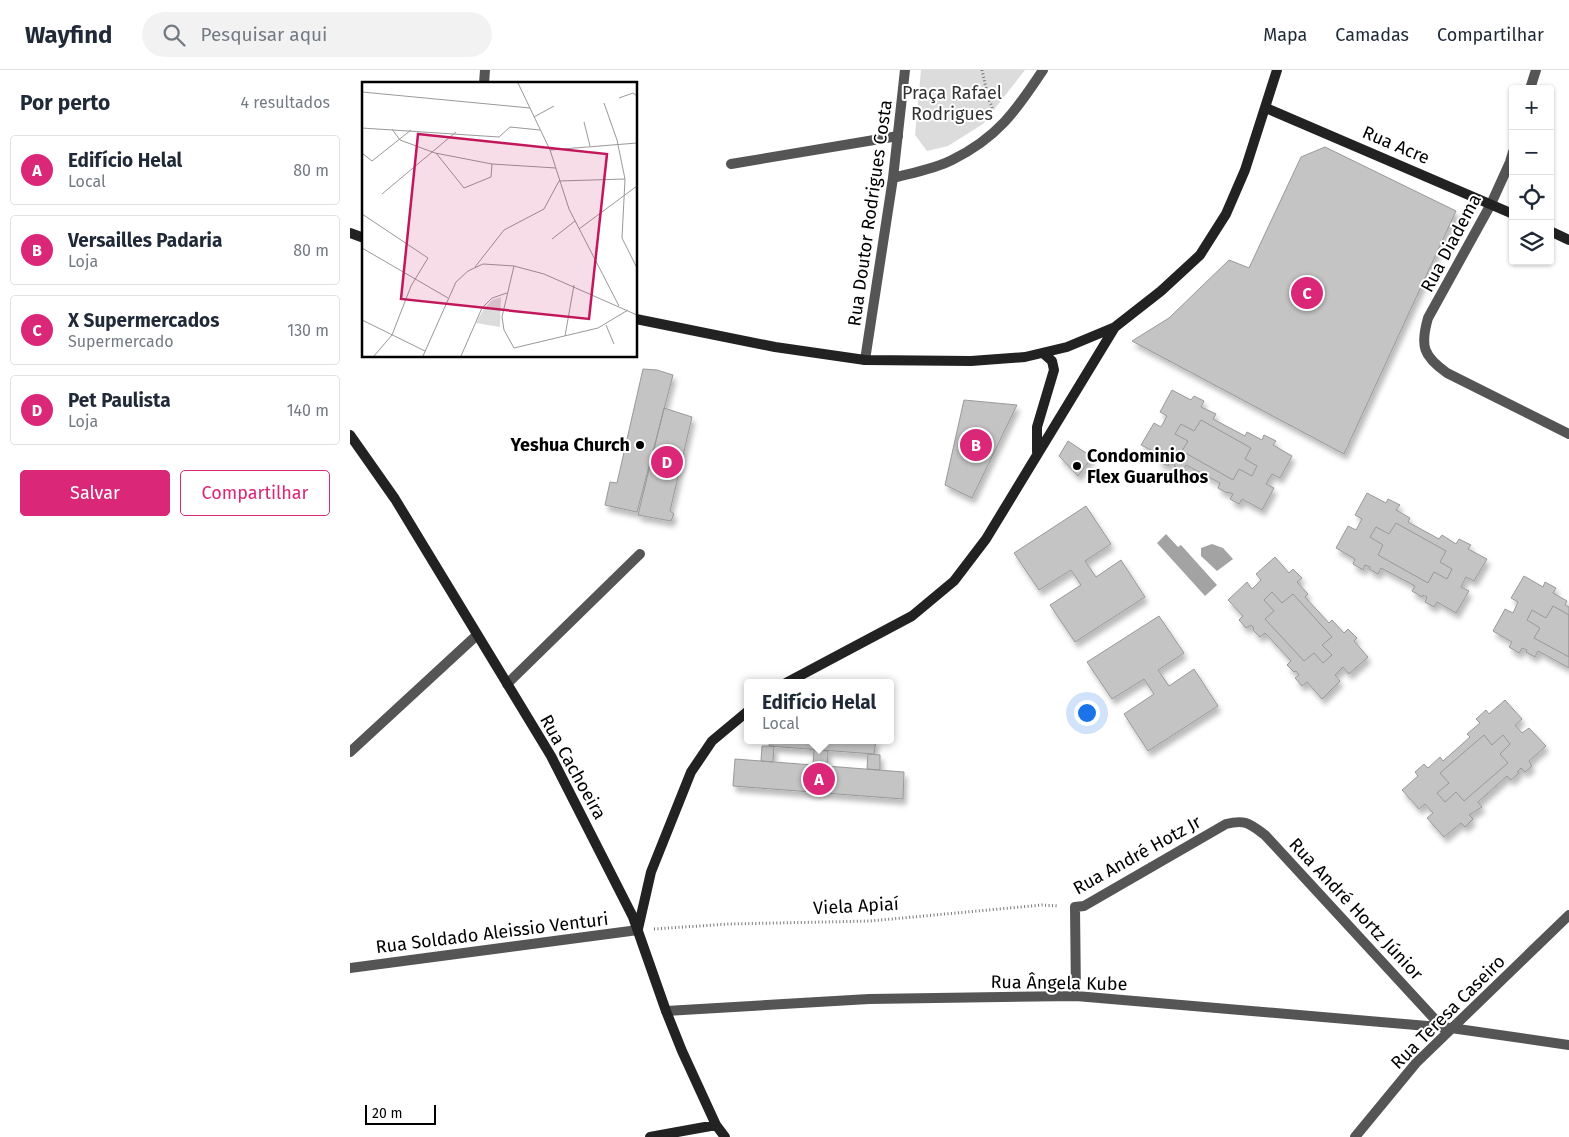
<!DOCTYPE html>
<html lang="pt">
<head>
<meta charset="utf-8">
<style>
  body { margin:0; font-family:"Fira Sans",sans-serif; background:#f2f2f3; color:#1f2937 }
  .controls { position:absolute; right:15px; top:15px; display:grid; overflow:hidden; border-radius:5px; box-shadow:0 1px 4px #0004 }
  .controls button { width:45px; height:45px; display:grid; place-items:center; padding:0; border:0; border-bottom:1px solid #e0e1e3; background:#fff; color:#1f2937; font:25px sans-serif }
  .scale { position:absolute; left:15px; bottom:12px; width:71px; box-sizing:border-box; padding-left:5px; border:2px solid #000; border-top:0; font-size:14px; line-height:18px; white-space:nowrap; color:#000; -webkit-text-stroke:4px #fff; paint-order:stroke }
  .you { position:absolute; left:736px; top:642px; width:18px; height:18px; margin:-12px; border:4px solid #fff; border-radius:50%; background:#1a73e8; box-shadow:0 0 0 8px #1a73e833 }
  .badge { display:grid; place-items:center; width:32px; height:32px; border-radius:50%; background:#db2777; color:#fff; font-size:16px; font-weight:700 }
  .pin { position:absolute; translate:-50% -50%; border:2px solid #fff; box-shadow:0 1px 5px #0006 }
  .popup { position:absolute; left:394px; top:609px; width:150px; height:65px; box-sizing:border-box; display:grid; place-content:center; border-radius:5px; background:#fff; filter:drop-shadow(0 1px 4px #0005); font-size:16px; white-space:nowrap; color:#747a83 }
  .popup b { font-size:19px; color:#1f2937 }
  .popup::after { content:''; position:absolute; left:50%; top:100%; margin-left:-10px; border:10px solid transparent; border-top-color:#fff }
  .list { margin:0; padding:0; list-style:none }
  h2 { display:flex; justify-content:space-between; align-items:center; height:65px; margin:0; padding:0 20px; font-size:21px }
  h2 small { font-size:16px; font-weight:400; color:#747a83 }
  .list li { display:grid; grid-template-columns:32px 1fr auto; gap:15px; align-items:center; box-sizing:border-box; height:70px; margin:0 10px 10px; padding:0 10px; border:1px solid #e0e1e3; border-radius:5px }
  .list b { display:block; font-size:19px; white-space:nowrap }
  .list p { margin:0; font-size:16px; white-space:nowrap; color:#747a83 }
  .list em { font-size:16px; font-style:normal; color:#747a83 }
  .actions { display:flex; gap:10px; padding:15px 20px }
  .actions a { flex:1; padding:11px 0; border:1px solid #db2777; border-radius:5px; text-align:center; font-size:18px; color:#db2777 }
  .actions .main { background:#db2777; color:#fff }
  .icon { flex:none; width:28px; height:28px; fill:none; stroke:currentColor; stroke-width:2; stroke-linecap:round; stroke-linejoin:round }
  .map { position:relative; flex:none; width:1219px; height:1067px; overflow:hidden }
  header { display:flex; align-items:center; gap:30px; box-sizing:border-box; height:70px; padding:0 25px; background:#fff; border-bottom:1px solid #e0e1e3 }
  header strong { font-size:24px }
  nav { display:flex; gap:28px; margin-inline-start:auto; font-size:18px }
  .search { width:350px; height:45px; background:#f2f2f3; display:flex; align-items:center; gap:12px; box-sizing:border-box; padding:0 18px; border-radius:28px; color:#747a83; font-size:19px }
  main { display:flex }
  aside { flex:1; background:#fff }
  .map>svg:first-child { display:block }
</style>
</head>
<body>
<header>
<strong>Wayfind</strong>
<div class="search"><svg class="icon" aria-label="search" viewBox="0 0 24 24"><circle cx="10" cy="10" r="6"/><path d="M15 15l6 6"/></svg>Pesquisar aqui</div>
<nav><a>Mapa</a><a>Camadas</a><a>Compartilhar</a></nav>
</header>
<main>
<aside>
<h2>Por perto<small>4 resultados</small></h2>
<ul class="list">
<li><span class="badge">A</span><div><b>Edifício Helal</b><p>Local</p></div><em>80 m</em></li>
<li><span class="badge">B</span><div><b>Versailles Padaria</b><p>Loja</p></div><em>80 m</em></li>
<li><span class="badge">C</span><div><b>X Supermercados</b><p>Supermercado</p></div><em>130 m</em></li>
<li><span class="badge">D</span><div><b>Pet Paulista</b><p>Loja</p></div><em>140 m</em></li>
</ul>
<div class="actions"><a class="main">Salvar</a><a>Compartilhar</a></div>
</aside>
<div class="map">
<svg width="1219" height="1067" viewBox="0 0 1219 1067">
  <defs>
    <filter id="shadow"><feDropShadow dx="3" dy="5.5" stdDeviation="2.5" flood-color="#0004"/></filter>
  </defs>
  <rect width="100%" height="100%" fill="#fff"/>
  <!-- green -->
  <path fill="#dcdcdc" d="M571 0H675L633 54 598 76 577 81 565 65Z"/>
  <!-- water -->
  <path fill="#a3a3a3" d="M816 464 828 477 831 475 867 515 855 526 807 473Z
    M862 474 873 478 883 489 867 501 851 486V478Z"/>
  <!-- building -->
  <path fill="#c4c4c4" stroke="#999" filter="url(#shadow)" d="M975 77 1106 141 994 384 782 271 819 248 879 190 899 198 951 87Z
    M293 299 307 300 323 305 287 442 255 435 260 412 267 413Z
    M822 320 841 330 844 326 854 331 851 337 866 344 863 349 895 366 897 362 912 370 914 365 926 371 923 375 942 386 930 408 922 404 916 414 924 418 912 440 892 429 889 434 880 429 883 424 878 422 877 423 868 418 870 413 836 395 833 401 824 396 825 394 820 391 818 396 808 391 811 385 791 375 804 353 811 357 817 346 810 342Z
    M614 330 667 335 622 428 595 415Z
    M314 338 342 347 320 441 324 444 321 451 288 445Z
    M851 350 901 378 895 389 907 396 902 406 889 399 883 410 832 381 838 371 825 364 831 354 844 361Z
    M718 371 742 387 728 406 709 386Z
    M1017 423 1036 433 1038 429 1050 435 1046 440 1060 448 1058 452 1089 469 1092 465 1106 474 1109 469 1121 475 1118 479 1137 489 1124 511 1116 507 1111 517 1119 521 1106 543 1087 532 1084 537 1075 532 1077 527 1073 525 1072 527 1062 521 1065 516 1031 498 1028 504 1019 499 1020 497 1015 495 1013 500 1003 494 1005 489 986 478 998 456 1006 460 1012 449 1005 445Z
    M736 436 761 474 735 491 746 507 771 490 795 527 725 572 700 535 731 515 721 500 689 520 664 483Z
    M1046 453 1096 481 1090 492 1102 499 1097 509 1084 502 1078 513 1028 485 1033 475 1020 467 1026 457 1039 464Z
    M925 487 939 503 943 499 952 508 947 512 958 524 955 527 979 553 982 550 994 563 998 559 1007 568 1004 571 1018 587 999 604 993 597 985 605 990 611 972 629 957 612 952 616 945 608 949 605 946 601 944 602 937 595 941 591 915 563 910 567 903 560 904 558 901 555 896 558 889 550 893 546 878 530 897 512 902 519 911 510 906 504Z
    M1174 506 1193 517 1195 512 1206 518 1203 523 1217 531 1215 535 1219 537V598L1188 581 1185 587 1176 582 1177 580 1172 578 1169 583 1159 577 1162 572 1143 561 1155 539 1163 543 1168 532 1161 528Z
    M922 522 932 533 943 524 982 567 972 575 982 585 973 593 964 583 954 591 915 549 924 541 914 530Z
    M1203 536 1219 545V587L1184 568 1190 558 1177 550 1182 540 1196 548Z
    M809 546 834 583 808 600 819 616 844 599 868 636 798 681 774 644 804 624 794 609 762 629 737 592Z
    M1155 630 1172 649 1165 655 1172 663 1179 658 1196 676 1179 691 1182 696 1175 702 1171 698 1167 702 1169 703 1161 710 1157 706 1128 732 1132 737 1119 745 1123 749 1115 757 1111 753 1094 767 1077 748 1083 743 1075 734 1069 739 1052 720 1068 706 1065 702 1074 694 1078 698 1090 687 1093 691 1120 667 1117 664 1130 653 1126 649 1136 640 1139 644Z
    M1134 665 1142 675 1153 665 1160 674 1150 684 1158 693 1114 731 1106 722 1095 732 1087 723 1099 713 1090 703Z
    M420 670H526L524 684 419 676Z
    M412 676H424L423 692 411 691Z
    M464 680 478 681 477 696 463 695Z
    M518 684 530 685V700L517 699Z
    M385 689 554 702 553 729 383 716Z"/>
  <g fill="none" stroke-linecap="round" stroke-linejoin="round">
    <!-- path -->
    <path stroke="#777" stroke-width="3" stroke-dasharray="1 2.5" stroke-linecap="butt" d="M632 0 638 27 643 40
      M304 859 379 854 520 851 692 835 709 836"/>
    <!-- lane -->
    <path stroke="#555" stroke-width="10" d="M381 94 548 66"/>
    <!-- street -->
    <path stroke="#555" stroke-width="10" d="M134 14 135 0
      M1180 19 1186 0
      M1163 82 1160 92 1141 134 1078 248C1070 276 1073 286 1097 303L1219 364
      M543 108C562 103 584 99 602 90 647 68 666 41 693 0
      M515 290 543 108 555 0
      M157 614 290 484
      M0 682 127 565
      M0 898 288 860
      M726 926 725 837 734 836 876 754C896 749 900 754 915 765L1092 957
      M316 941 519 929 726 926 1101 958 1219 975
      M1005 1067 1066 993 1219 845"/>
    <!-- secondary -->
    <path stroke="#222" stroke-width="10" d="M916 38 1163 144
      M1200 161 1219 170
      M0 163 14 168
      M286 249 425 277 515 290 621 291 675 287 717 277 765 257 811 221 850 185 876 144 895 100 927 0
      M0 365 45 429 201 686 283 847 316 941 332 981 366 1055 375 1067
      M687 382V357L704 300 702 291 693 283
      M436 613 562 546 604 511 636 469 765 257
      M288 859 301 802 341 702 362 671 398 641
      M300 1067 366 1055"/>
  </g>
  <!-- markers -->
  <g fill="#000" stroke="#fff" stroke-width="2">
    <circle cx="290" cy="375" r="5"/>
    <circle cx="727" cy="396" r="5"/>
  </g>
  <g text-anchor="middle" stroke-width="4" stroke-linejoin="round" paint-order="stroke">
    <!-- park labels -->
    <g font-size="18" fill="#333" stroke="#fff">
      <text x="602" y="29">Praça Rafael<tspan x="602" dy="21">Rodrigues</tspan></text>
    </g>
    <!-- street labels -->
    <g font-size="18" fill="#000" stroke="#fff">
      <text transform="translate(1046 75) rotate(23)" y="6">Rua Acre</text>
      <text transform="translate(520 143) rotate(-82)" y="6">Rua Doutor Rodrigues Costa</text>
      <text transform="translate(1101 173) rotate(-62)" y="6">Rua Diadema</text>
      <text transform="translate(223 697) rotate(61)" y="6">Rua Cachoeira</text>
      <text transform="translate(787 785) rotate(-29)" y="6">Rua André Hotz Jr</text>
      <text transform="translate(506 836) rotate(-3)" y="6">Viela Apiaí</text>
      <text transform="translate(1006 839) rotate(47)" y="6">Rua André Hortz Júnior</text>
      <text transform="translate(142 863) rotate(-7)" y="6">Rua Soldado Aleissio Venturi</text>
      <text transform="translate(709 913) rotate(1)" y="6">Rua Ângela Kube</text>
      <text transform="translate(1098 942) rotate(-45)" y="6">Rua Teresa Caseiro</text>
    </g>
    <!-- poi labels -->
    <g font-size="18" font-weight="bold" fill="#000" stroke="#fff" text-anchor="end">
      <text x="280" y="381">Yeshua Church</text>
      <text x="737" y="392" text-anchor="start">Condominio<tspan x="737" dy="21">Flex Guarulhos</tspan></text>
    </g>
  </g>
  <!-- overview -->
  <g transform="translate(12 12)">
    <rect width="275" height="275" fill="#fff"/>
    <path d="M139 215 138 245 114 241 121 228 130 218Z" fill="#dcdcdc"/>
    <path fill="none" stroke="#999" stroke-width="1" d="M156 1 188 68 207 127 257 224M0 10 168 26M257 16 271 11 275 14M242 21 255 58 263 97 260 156 275 186M172 35 192 24M222 40 228 64M0 46 137 55 148 45 178 48M30 47 38 58 73 71 130 82 194 86M188 68 275 61M0 71 10 79 49 48M74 71 102 106 129 95 130 82M20 112 94 50M0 132 66 176 49 204 30 253 12 274M217 147 275 104M190 157 213 139M0 166 86 216M113 185 142 148 182 127 197 99 263 97M0 238 63 269M244 243 252 262M203 254 212 203M152 266 236 246 266 228M152 266 142 248 140 235 152 184M61 274 94 200 106 189 121 182 152 184 182 192 275 233M99 274 120 226 130 216 145 211"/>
    <path fill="#c2185b" fill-opacity="0.15" stroke="#c2185b" stroke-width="2.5" d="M56 52 245 72 227 237 39 217Z"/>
    <rect width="275" height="275" fill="none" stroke="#000" stroke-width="2.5"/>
  </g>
</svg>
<div class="controls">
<button>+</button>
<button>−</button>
<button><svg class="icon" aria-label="locate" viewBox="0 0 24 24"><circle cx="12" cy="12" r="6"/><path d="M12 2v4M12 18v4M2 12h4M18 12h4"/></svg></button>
<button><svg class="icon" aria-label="layers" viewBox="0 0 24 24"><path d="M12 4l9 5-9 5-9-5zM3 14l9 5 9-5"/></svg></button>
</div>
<div class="scale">20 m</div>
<div class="you"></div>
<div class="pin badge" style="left:469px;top:709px">A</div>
<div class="popup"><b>Edifício Helal</b>Local</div>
<div class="pin badge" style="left:626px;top:375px">B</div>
<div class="pin badge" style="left:957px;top:223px">C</div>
<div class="pin badge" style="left:317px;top:392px">D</div>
</div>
</main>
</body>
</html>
